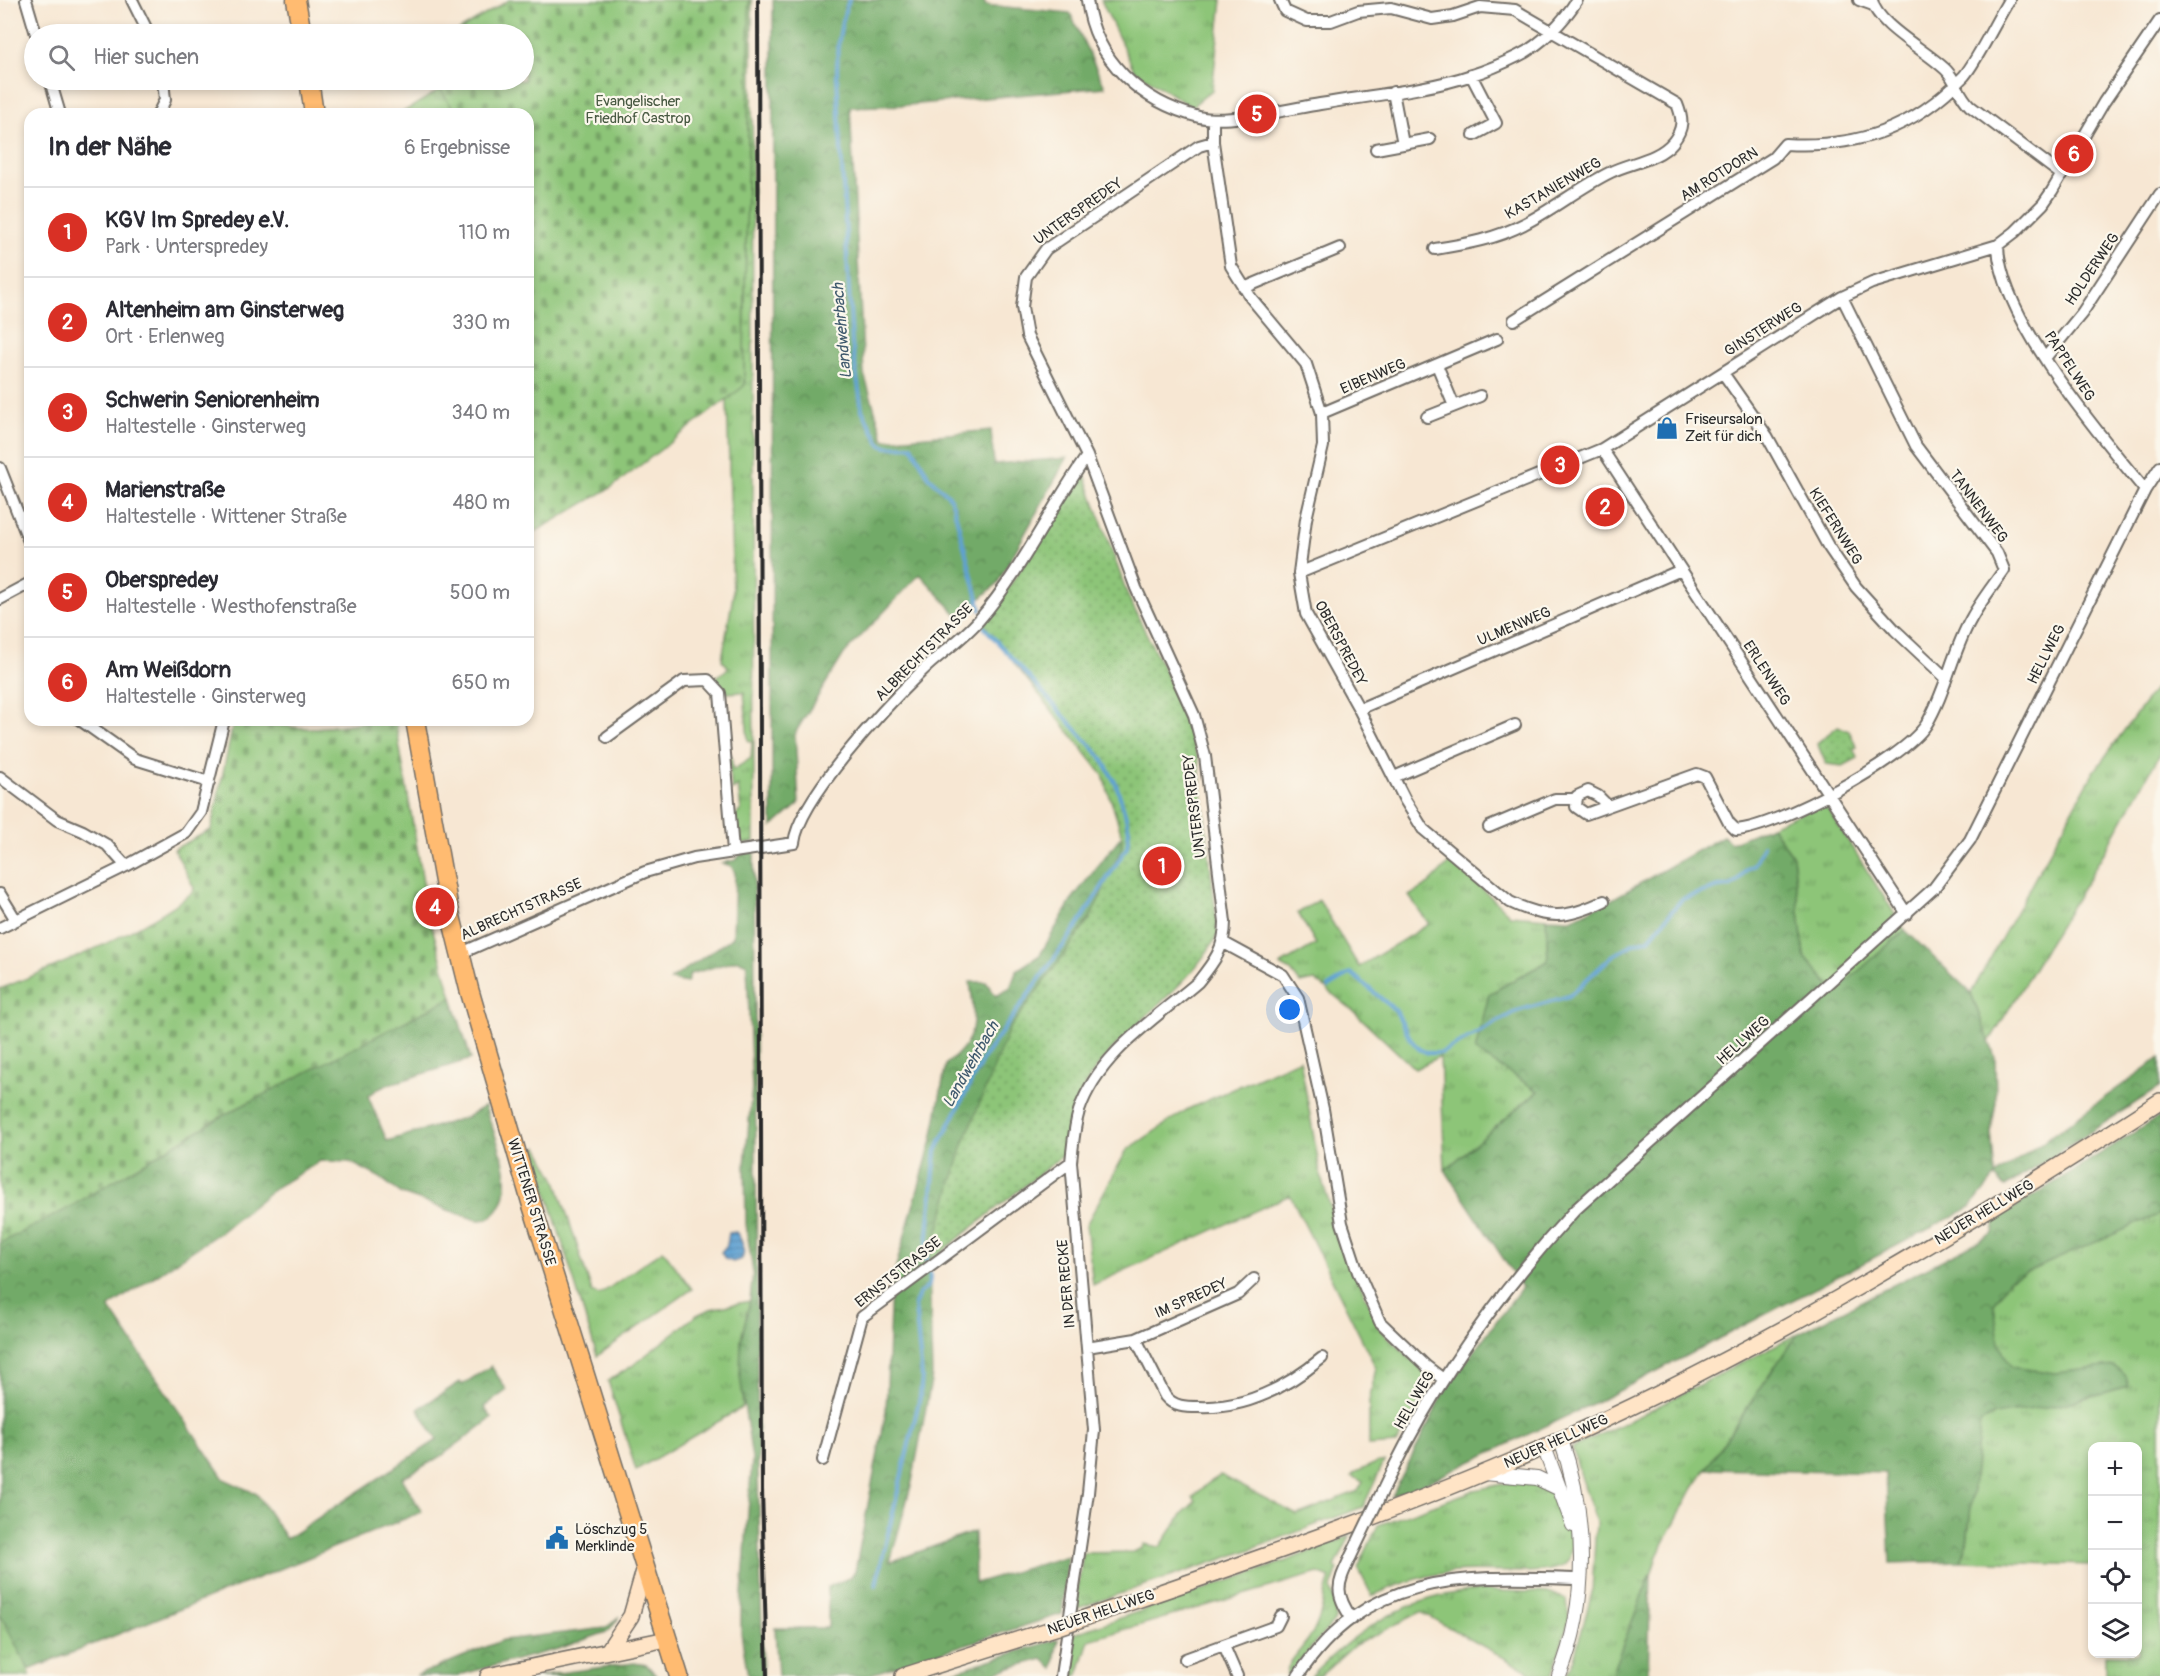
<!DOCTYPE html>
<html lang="de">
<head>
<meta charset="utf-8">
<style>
  body { margin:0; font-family:Pangolin,sans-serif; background:#f7f7f7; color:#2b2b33 }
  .controls { position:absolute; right:18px; bottom:18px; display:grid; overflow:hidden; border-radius:12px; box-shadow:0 3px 9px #0003 }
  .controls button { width:54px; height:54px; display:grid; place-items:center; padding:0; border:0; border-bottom:2px solid #e1e1e2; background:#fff; color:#2b2b33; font:30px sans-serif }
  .you { position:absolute; left:1290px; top:1010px; width:21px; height:21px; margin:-15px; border:4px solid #fff; border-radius:50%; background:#1a73e8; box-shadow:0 0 0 9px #1a73e833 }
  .badge { display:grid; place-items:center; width:39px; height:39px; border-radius:50%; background:#d93025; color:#fff; font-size:20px; font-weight:700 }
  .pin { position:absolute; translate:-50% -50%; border:3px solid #fff; box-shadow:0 2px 6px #0006 }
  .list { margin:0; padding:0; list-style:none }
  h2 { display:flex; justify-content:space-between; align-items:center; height:78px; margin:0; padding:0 24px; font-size:26px }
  h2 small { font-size:20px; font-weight:400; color:#7c7c81 }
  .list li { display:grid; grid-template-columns:39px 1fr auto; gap:18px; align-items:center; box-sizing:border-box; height:90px; padding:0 24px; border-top:2px solid #e1e1e2 }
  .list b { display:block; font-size:22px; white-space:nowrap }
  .list p { margin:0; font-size:20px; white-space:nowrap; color:#7c7c81 }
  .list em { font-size:20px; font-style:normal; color:#7c7c81 }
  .icon { flex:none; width:33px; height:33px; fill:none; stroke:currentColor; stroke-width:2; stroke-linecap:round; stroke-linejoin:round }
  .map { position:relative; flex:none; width:2160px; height:1676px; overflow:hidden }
  .search { position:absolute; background:#fff; box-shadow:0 3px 9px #0003; left:24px; top:24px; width:510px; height:66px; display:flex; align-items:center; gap:15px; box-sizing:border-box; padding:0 21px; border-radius:33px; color:#7c7c81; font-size:22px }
  .panel { position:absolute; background:#fff; box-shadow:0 3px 9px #0003; left:24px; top:108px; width:510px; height:618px; border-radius:18px }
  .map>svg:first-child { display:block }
</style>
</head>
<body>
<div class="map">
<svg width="2160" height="1676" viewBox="0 0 2160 1676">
  <defs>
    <pattern id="grass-tufts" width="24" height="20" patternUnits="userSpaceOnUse" patternTransform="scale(1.5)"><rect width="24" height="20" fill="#8dc578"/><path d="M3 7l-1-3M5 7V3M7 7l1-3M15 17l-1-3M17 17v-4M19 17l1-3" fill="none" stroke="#73a063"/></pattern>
    <pattern id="forest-crowns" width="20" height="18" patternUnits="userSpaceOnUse" patternTransform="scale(1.5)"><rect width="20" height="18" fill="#72aa68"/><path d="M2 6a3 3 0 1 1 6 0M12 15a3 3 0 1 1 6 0" fill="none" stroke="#5e8b56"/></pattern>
    <pattern id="cemetery-stones" width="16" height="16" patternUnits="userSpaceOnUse" patternTransform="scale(1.5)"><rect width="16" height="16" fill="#8dc578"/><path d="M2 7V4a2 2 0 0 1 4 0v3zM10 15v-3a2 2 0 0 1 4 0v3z" fill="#73a063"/></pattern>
    <pattern id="park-dots" width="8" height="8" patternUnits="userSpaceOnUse" patternTransform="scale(1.5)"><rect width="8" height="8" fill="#8dc578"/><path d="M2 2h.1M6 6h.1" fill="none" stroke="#73a063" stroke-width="1.8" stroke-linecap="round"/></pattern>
    <pattern id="water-rules" width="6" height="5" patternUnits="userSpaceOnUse" patternTransform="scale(1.5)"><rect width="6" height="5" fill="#5fa1d2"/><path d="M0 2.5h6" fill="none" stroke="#4f83ab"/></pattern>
  </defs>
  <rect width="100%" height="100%" fill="#fbf7ec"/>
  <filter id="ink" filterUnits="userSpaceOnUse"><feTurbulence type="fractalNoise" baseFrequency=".0167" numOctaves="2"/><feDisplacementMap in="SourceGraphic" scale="12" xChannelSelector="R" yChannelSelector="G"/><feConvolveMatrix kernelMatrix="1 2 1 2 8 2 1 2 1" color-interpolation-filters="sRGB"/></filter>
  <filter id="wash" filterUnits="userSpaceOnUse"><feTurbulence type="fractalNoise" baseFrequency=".008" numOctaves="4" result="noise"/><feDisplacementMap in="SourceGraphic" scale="24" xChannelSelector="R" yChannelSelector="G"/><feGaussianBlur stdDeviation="1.35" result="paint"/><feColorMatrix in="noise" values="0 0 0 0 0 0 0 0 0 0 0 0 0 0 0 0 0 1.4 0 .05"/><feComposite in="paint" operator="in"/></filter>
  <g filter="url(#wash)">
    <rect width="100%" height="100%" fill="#f7e7d3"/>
    <!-- grass -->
    <path fill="url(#grass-tufts)" stroke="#5c7852" stroke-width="1.5" d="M749 0H752L754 842 741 844 736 842 734 817 741 810 738 786 732 790 728 757 731 755 733 770 751 758 752 742 748 740 744 692 724 693 714 679 729 668 722 660 723 653 733 596 727 399 744 386C744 256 750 130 749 0Z
      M1101 0H1222L1212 90 1191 107 1134 70Z
      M441 89 456 114H400Z
      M2160 681V754L2105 851 1989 1042 1971 993 2094 772Z
      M1824 803 1905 930 1836 992 1804 956 1793 856 1771 826Z
      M1452 860 1510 915 1546 918 1548 961 1489 994 1538 1091 1445 1170 1440 1056 1415 1069 1350 1008 1315 980 1300 983 1291 971 1280 965 1316 944 1298 913 1319 900 1359 967 1429 924 1409 896 1429 884Z
      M1300 1059 1321 1177 1341 1241 1381 1330 1432 1379 1396 1444 1369 1446V1401L1376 1368 1290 1195 1093 1285 1086 1225 1127 1150 1188 1109Z
      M2160 1119V1676H2106V1654H2138V1446H2092V1565L1961 1561 1967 1544 1999 1230Z
      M538 1147 556 1180 592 1292 599 1295 663 1250 692 1289 597 1356 534 1150Z
      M750 1301 741 1340 743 1407 636 1470 608 1381 632 1366 697 1315 710 1309Z
      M1797 1334 1693 1488 1657 1556 1643 1601 1613 1670V1676H1566L1572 1665 1592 1593 1596 1522 1572 1448 1643 1414Z
      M1378 1462H1384L1363 1507 1249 1550 1075 1609 1083 1553 1133 1552 1142 1548 1144 1544 1160 1547 1183 1513 1196 1501 1193 1497 1207 1484 1221 1475 1297 1515 1358 1491 1363 1482 1352 1476 1354 1473Z
      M1516 1481C1528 1481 1540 1483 1551 1490 1567 1501 1581 1551 1564 1565 1549 1577 1479 1569 1455 1572 1427 1574 1398 1584 1372 1596L1358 1568 1378 1525 1475 1490Z
      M1350 1536 1335 1567 1338 1569 1331 1588 1336 1607 1335 1620 1287 1676C1284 1665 1303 1648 1310 1637 1323 1619 1322 1598 1330 1578L1318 1573 1089 1640 1078 1675 1068 1676 1073 1634 1281 1563Z
      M1481 1590 1551 1593 1567 1600 1569 1620 1552 1676H1537L1421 1612 1355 1645 1320 1676H1311C1360 1626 1410 1595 1481 1590Z
      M0 1614 29 1670 31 1676H0Z"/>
    <!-- forest -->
    <path fill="url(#forest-crowns)" stroke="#4e6a4a" stroke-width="1.5" d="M773 0H984L985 5 1070 13 1105 87 908 105 850 107 864 374 884 440 991 430 994 464 1067 458 997 584 959 617 920 574 844 654 795 733 799 804 772 827Z
      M1771 826 1793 856 1804 956 1835 992 1905 930 1971 993 1995 1057 1996 1102 1991 1131 1995 1176 2160 1058V1087L2005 1187 1995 1177 1971 1207 1611 1395 1426 1483 1392 1496 1447 1387 1522 1287 1445 1170 1538 1091 1475 1051 1489 994 1548 961 1546 918 1571 919 1609 901 1723 836 1731 843Z
      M1122 835V847L1111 877 1090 919 1009 1029 929 1262 932 1376 912 1482 890 1562 974 1532 975 1583 1068 1556 1062 1614 865 1676H778L775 1628H828V1587L851 1577 855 1571 886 1412 891 1284 932 1140 946 1064C979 1040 975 1019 970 982H986L996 996 1010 988 1017 970 1040 955 1073 898Z
      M754 851 758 1472 763 1676H748L741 1633V1607L752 1459 740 1376 741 1340 750 1301 753 1272 746 1224 745 1165 752 1088 747 964 738 960 690 974 687 983 670 980 733 937 735 873 731 866 722 863 736 860 741 854Z
      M452 997 471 1059 381 1087 368 1096 387 1141 467 1117 485 1106C494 1137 519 1181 498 1210 491 1219 484 1222 474 1219L402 1194 379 1177 350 1162 320 1161 275 1188 222 1231 109 1307 224 1479 257 1494 286 1539 437 1440 418 1409 460 1382 462 1385 491 1366 507 1390 484 1407 492 1418 440 1457 402 1478 422 1512 29 1670 0 1614V1243L65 1209 224 1115Z
      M2160 1116V1214L2009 1280 1994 1304 1999 1343 2011 1367 2055 1373 2114 1366 2126 1376 2129 1386 2060 1405 1994 1415 1980 1423 1967 1544 1961 1561 1890 1563 1886 1473 1706 1469 1797 1334 1993 1234 1995 1220Z
      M1651 1573 1648 1676H1613V1670Z
      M620 1616 609 1631 558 1649 455 1676H416L503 1640 606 1628Z
      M1058 1639 1053 1669 1043 1659 981 1676H939Z
      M634 1663 647 1665 657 1676H537Z"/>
    <!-- cemetery -->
    <path fill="url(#cemetery-stones)" stroke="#5c7852" stroke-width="1.5" d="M509 0H749C750 130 744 257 744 386L612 487 528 536V114H456L435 80H524V34H453Z
      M234 720C258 720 280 727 303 728 334 729 364 720 395 720L429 917 452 997 224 1115 65 1210 0 1243V989C60 965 143 931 193 892L194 888 174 849 211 830Z"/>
    <!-- park -->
    <path fill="url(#park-dots)" stroke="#5c7852" stroke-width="1.5" d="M1085 475 1128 596 1169 680 1198 757 1218 934C1182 1002 1105 1033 1077 1102 1071 1118 1069 1136 1067 1152L929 1262 963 1145 1009 1029 1090 919 1122 847V835L1103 775 984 625C1018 575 1048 523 1085 475Z
      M1838 726 1849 731 1857 747 1853 749 1858 758 1843 766 1826 764 1817 743Z"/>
    <!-- water -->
    <path fill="url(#water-rules)" stroke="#45667e" stroke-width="1.5" d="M736 1232C742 1240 746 1249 742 1259L733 1262 725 1259 721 1252 727 1245 729 1233Z"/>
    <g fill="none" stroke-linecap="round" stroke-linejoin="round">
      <!-- stream -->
      <path stroke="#5fa1d2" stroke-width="4" d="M849 0C839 26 837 49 837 77L852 344 862 410 880 444 886 447 912 446 929 477 949 496 953 505 981 610
        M1328 987 1351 973 1396 1011 1411 1040 1419 1049 1428 1053H1441L1517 1011 1569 996 1612 956 1633 944 1649 939 1682 899 1719 887 1731 886 1738 881 1746 870 1754 865 1763 846
        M876 1585 920 1397 922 1377 915 1305 919 1294 929 1285 930 1278 926 1254 936 1151 984 1057 1078 925 1127 847 1129 830 1125 813 1116 784 1101 757 984 627"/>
    </g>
  </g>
  <g filter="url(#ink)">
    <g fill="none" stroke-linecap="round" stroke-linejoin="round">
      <!-- minor casing -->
      <g stroke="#726d66" stroke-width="14">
        <path id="minor" d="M26 0 36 34
          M132 0 149 34
          M1087 0C1095 61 1141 102 1199 117 1228 124 1289 109 1320 104 1367 96 1428 90 1472 75 1488 70 1504 63 1518 56 1541 45 1564 21 1577 0
          M1280 0 1285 11 1307 21H1331L1358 11 1391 8 1432 19 1453 16 1480 7 1515 10 1677 104C1683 119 1684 128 1673 142 1658 160 1632 162 1611 172 1580 187 1554 209 1524 224 1496 239 1466 244 1435 249
          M1859 0 1873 5
          M1872 0C1876 25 1929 52 1947 71 1957 82 1958 94 1970 106L2062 175
          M1471 75 1496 123 1474 135
          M50 80 60 114
          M1393 92 1403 144
          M158 114 165 100 163 80
          M1213 119V142L1231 266 1251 298 1306 364 1322 413 1323 446 1306 519 1299 573 1306 614 1359 709 1405 800 1423 829 1510 902C1548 920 1567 919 1604 901
          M1376 149 1430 139
          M1998 245C1999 317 2099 434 2145 490
          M1244 288 1340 248
          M1514 320 1773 158 1785 144C1857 148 1912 130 1964 76 1977 61 1997 19 2009 0
          M2045 358 2082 313 2160 194
          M1437 365 1454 406
          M1723 373 1767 436 1828 546 1856 587 1895 630 1946 678
          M1322 413 1497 339
          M1427 417 1480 396
          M1602 449 1907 914
          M0 468 30 544
          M1299 573 1602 449 1842 297 1872 283 1998 245 2015 232 2043 204 2052 191 2104 102 2160 20
          M0 599 30 583
          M1359 709 1681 570
          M80 720 135 759 209 782
          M607 737 684 681 708 680 720 693 733 851
          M0 777 57 820 83 831 107 845 126 866
          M1394 777 1515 725
          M1607 805 1598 796 1588 791 1577 796 1576 807 1586 814 1697 774 1705 777 1729 823 1736 830C1778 827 1903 760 1926 725 1946 692 1952 652 1971 619 1980 602 1993 586 2004 570L1997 553 1916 446 1842 297
          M1489 827 1555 799H1577
          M0 894 16 920
          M0 928 126 866 186 833 201 812 224 720
          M1224 943 1283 975 1298 998 1323 1109 1342 1223 1358 1272 1380 1322 1426 1366 1443 1379
          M459 954 645 872 694 858 794 843C799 799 887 705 921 672 939 654 962 640 979 620 1022 570 1049 510 1087 456
          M1136 1339 1165 1396C1174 1407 1185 1407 1199 1407 1245 1409 1287 1387 1322 1358
          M1087 1347 1136 1339 1238 1294 1254 1279
          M823 1460 862 1317 1071 1162
          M1392 1471C1440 1374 1502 1289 1575 1210L1934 888 1970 840 2145 490 2160 467
          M1351 1556C1338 1584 1333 1591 1352 1619
          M1224 1646 1237 1676
          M1185 1659 1276 1626 1281 1616
          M1061 1676 1088 1493 1094 1430 1071 1162C1073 1145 1074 1127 1079 1111 1098 1054 1155 1019 1198 982 1214 962 1225 948 1225 922L1205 756 1194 715 1136 588 1087 456 1027 336 1022 307 1026 277 1046 249 1199 146 1213 142
          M1298 1676C1369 1569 1466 1576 1580 1579"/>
      </g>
      <!-- tertiary casing -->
      <g stroke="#726d66" stroke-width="16">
        <path id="tertiary" d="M1544 1447 1573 1525
          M1484 1473 1537 1478 1560 1489
          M1559 1676C1589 1603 1587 1513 1561 1440"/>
      </g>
      <!-- secondary casing -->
      <g stroke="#726d66" stroke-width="18">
        <path id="secondary" d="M1076 1621C1233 1567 1391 1515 1542 1448 1759 1353 1962 1229 2160 1101
          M609 1649 631 1616 645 1567
          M488 1676 667 1639
          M903 1676 1058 1627"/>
      </g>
      <!-- primary casing -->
      <g stroke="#726d66" stroke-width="21">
        <path id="primary" d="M296 0 302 34
          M309 80 314 114
          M415 720 448 904 469 989 531 1202 679 1676"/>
      </g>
      <!-- minor -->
      <use href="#minor" stroke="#fff" stroke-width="10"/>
      <!-- tertiary -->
      <use href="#tertiary" stroke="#fff" stroke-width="14"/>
      <!-- secondary -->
      <use href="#secondary" stroke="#ffe4c6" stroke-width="15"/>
      <!-- primary -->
      <use href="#primary" stroke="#ffbb71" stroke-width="18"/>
      <!-- rail -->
      <path stroke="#2b2b2b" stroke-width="4" d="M758 0 762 1489 767 1676"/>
      <!-- minor-bridge casing -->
      <g stroke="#726d66" stroke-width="14" stroke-linecap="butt">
        <path id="minor-bridge" d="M1351 1556 1392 1471"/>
      </g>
      <!-- secondary-bridge casing -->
      <g stroke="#726d66" stroke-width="18" stroke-linecap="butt">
        <path id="secondary-bridge" d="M1058 1627 1076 1621"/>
      </g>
      <!-- minor-bridge -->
      <use href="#minor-bridge" stroke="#fff" stroke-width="10"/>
      <!-- secondary-bridge -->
      <use href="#secondary-bridge" stroke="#ffe4c6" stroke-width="15"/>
    </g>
  </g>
  <!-- icons -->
  <defs>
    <g id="shop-bare" transform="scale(1.8)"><path d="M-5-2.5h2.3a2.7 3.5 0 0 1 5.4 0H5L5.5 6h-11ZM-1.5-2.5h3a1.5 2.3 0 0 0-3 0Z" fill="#1f6fb2" stroke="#fbf7ec" stroke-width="2.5" paint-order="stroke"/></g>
    <g id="civic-bare" transform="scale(1.8)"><path d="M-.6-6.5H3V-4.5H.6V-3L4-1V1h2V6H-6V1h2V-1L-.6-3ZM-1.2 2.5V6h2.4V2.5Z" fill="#1f6fb2" stroke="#fbf7ec" stroke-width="2.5" paint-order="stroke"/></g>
  </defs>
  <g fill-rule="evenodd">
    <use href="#shop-bare" x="1667" y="428"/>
    <use href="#civic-bare" x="557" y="1538"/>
  </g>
  <g text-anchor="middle" stroke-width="4.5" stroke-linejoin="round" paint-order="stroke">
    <!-- park labels -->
    <g font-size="15" fill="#485942" stroke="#fbf7ec">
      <text x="638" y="106">Evangelischer<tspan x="638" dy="17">Friedhof Castrop</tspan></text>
    </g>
    <!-- street labels -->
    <g font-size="15" fill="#2b2b2b" stroke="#fbf7ec">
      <text transform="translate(1719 174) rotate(-32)" y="5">AM ROTDORN</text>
      <text transform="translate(1553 188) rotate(-30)" y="5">KASTANIENWEG</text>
      <text transform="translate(1078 211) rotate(-35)" y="5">UNTERSPREDEY</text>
      <text transform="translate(2092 269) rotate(-56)" y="5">HOLDERWEG</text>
      <text transform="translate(1763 329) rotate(-32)" y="5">GINSTERWEG</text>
      <text transform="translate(2070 366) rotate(57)" y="5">PAPPELWEG</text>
      <text transform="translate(1373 376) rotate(-23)" y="5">EIBENWEG</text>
      <text transform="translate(1979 506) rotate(53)" y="5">TANNENWEG</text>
      <text transform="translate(1836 526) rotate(58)" y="5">KIEFERNWEG</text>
      <text transform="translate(1514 626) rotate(-23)" y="5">ULMENWEG</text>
      <text transform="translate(1341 643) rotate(62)" y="5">OBERSPREDEY</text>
      <text transform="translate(924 652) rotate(-45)" y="5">ALBRECHTSTRASSE</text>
      <text transform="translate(2046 654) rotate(-63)" y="5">HELLWEG</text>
      <text transform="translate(1767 673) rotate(57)" y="5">ERLENWEG</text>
      <text transform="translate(1194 806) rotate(-97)" y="5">UNTERSPREDEY</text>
      <text transform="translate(521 909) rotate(-24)" y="5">ALBRECHTSTRASSE</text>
      <text transform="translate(1743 1040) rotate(-42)" y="5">HELLWEG</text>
      <text transform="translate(532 1202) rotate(73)" y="5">WITTENER STRASSE</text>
      <text transform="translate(1984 1212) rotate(-31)" y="5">NEUER HELLWEG</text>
      <text transform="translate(898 1272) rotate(-38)" y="5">ERNSTSTRASSE</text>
      <text transform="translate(1066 1284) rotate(-95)" y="5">IN DER RECKE</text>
      <text transform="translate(1191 1298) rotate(-24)" y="5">IM SPREDEY</text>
      <text transform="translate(1414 1400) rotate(-60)" y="5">HELLWEG</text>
      <text transform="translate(1556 1441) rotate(-24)" y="5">NEUER HELLWEG</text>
      <text transform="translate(1101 1612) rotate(-19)" y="5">NEUER HELLWEG</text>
    </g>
    <!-- poi labels -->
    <g font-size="15" fill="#2b2b2b" stroke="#fbf7ec" text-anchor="start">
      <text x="1685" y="424">Friseursalon<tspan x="1685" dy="17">Zeit für dich</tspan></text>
      <text x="575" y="1534">Löschzug 5<tspan x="575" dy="17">Merklinde</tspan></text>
    </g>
    <!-- water labels -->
    <g font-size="16" font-style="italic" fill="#405a6e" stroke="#fbf7ec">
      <text transform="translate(841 331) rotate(-95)" y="6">Landwehrbach</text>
      <text transform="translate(970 1064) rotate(-60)" y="6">Landwehrbach</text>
    </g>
  </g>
</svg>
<div class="controls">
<button>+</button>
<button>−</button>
<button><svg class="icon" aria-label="locate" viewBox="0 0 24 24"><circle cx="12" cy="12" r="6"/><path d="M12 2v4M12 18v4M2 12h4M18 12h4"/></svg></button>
<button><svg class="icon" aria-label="layers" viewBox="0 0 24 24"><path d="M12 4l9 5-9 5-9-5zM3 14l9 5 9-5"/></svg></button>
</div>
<div class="you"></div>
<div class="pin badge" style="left:1162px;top:866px">1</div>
<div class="pin badge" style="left:1605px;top:507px">2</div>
<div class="pin badge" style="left:1560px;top:465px">3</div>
<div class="pin badge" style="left:435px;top:907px">4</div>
<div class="pin badge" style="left:1257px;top:114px">5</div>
<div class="pin badge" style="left:2074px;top:154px">6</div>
<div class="search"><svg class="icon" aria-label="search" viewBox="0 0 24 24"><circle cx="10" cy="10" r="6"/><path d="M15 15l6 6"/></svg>Hier suchen</div>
<section class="panel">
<h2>In der Nähe<small>6 Ergebnisse</small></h2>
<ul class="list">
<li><span class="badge">1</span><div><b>KGV Im Spredey e.V.</b><p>Park · Unterspredey</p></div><em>110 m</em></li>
<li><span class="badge">2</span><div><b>Altenheim am Ginsterweg</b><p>Ort · Erlenweg</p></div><em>330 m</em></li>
<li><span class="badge">3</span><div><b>Schwerin Seniorenheim</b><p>Haltestelle · Ginsterweg</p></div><em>340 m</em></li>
<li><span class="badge">4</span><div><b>Marienstraße</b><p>Haltestelle · Wittener Straße</p></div><em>480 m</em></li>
<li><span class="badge">5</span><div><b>Oberspredey</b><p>Haltestelle · Westhofenstraße</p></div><em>500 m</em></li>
<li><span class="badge">6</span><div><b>Am Weißdorn</b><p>Haltestelle · Ginsterweg</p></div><em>650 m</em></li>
</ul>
</section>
</div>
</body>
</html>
